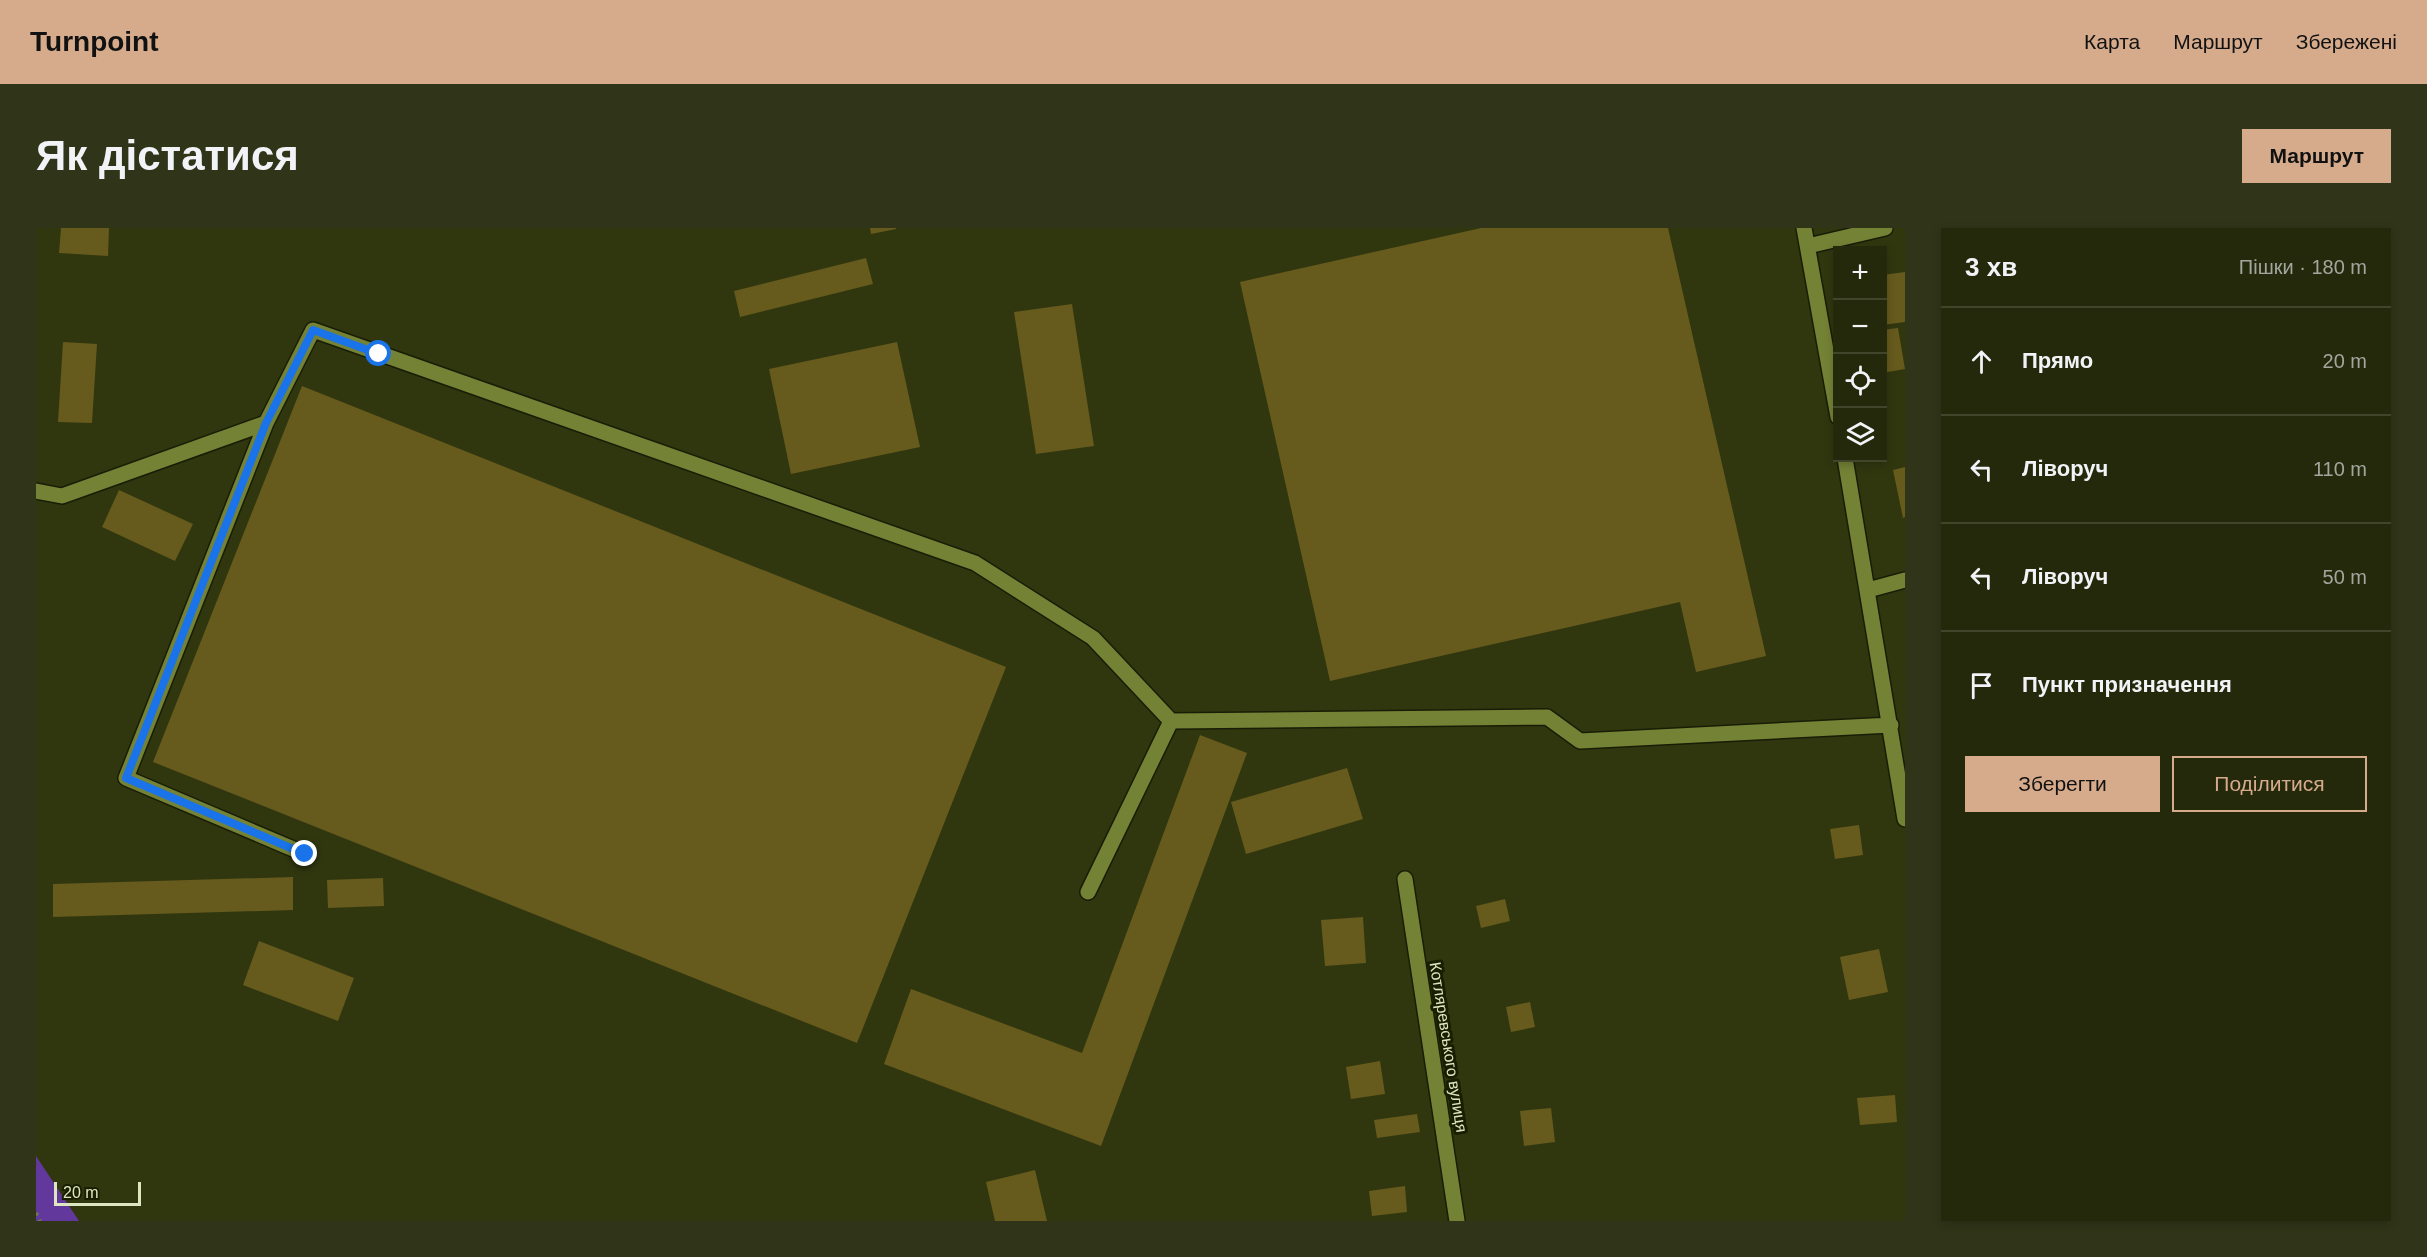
<!DOCTYPE html>
<html lang="uk">
<head>
<meta charset="utf-8">
<style>
  body { margin:0; font-family:Arial,sans-serif; background:#303519; color:#f1f3f6 }
  .controls { position:absolute; right:18px; top:18px; display:grid; overflow:hidden; border-radius:0px; box-shadow:0 3px 9px #0003 }
  .controls button { width:54px; height:54px; display:grid; place-items:center; padding:0; border:0; border-bottom:2px solid #41452c; background:#24290b; color:#f1f3f6; font:30px sans-serif }
  .scale { position:absolute; left:18px; bottom:15px; width:87px; box-sizing:border-box; padding-left:6px; border:3px solid #dde6c0; border-top:0; font-size:16px; line-height:21px; white-space:nowrap; color:#dde6c0; -webkit-text-stroke:4px #191e00; paint-order:stroke }
  .stop { position:absolute; width:18px; height:18px; margin:-14px; border:4px solid #1a73e8; border-radius:50%; background:#fff }
  .stop.end { background:#1a73e8; border-color:#fff; box-shadow:0 2px 6px #0008 }
  .list { margin:0; padding:0; list-style:none }
  h2 { display:flex; justify-content:space-between; align-items:center; height:78px; margin:0; padding:0 24px; font-size:26px }
  h2 small { font-size:20px; font-weight:400; color:#a3a69d }
  .list li { display:grid; grid-template-columns:39px 1fr auto; gap:18px; align-items:center; box-sizing:border-box; height:108px; padding:0 24px; border-top:2px solid #41452c }
  .list b { display:block; font-size:22px; white-space:nowrap }
  .list em { font-size:20px; font-style:normal; color:#a3a69d }
  .actions { display:flex; gap:12px; padding:18px 24px }
  .actions a { flex:1; padding:14px 0; border:2px solid #d6ab8b; border-radius:0px; text-align:center; font-size:21px; color:#d6ab8b }
  .actions .main { background:#d6ab8b; color:#111 }
  .icon { flex:none; width:33px; height:33px; fill:none; stroke:currentColor; stroke-width:2; stroke-linecap:round; stroke-linejoin:round }
  .map { position:relative; flex:none; width:1869px; height:993px; overflow:hidden; border-radius:0px }
  header { display:flex; align-items:center; gap:36px; box-sizing:border-box; height:84px; padding:0 30px; background:#d6ab8b; color:#111 }
  header strong { font-size:28px }
  nav { display:flex; gap:33px; margin-inline-start:auto; font-size:21px }
  .intro { display:flex; align-items:center; justify-content:space-between; box-sizing:border-box; height:144px; padding:0 36px }
  h1 { margin:0; font-size:42px }
  .button { padding:15px 27px; border-radius:0px; background:#d6ab8b; color:#111; font-size:21px; font-weight:700 }
  main { display:flex; gap:36px; padding:0 36px }
  aside { flex:1; background:#24290b; border-radius:0px; box-shadow:0 3px 9px #0003 }
  .map>svg:first-child { display:block }
</style>
</head>
<body>
<header>
<strong>Turnpoint</strong>
<nav><a>Карта</a><a>Маршрут</a><a>Збережені</a></nav>
</header>
<div class="intro"><h1>Як дістатися</h1><a class="button">Маршрут</a></div>
<main>
<div class="map">
<svg width="1869" height="993" viewBox="0 0 1869 993">
  <rect width="100%" height="100%" fill="#30370f"/>
  <!-- green -->
  <path fill="#62389d" d="M0 928 43 993H0Z"/>
  <!-- building -->
  <path fill="#665a1d" d="M25 0H73L72 28 23 25Z
    M834 0H860V1L835 6Z
    M1445 0H1632L1730 428 1660 444 1644 374 1294 453 1204 54Z
    M830 30 837 56 704 89 698 63Z
    M1869 44V94L1847 97 1846 47Z
    M1036 76 1058 218 1000 226 978 84Z
    M1862 100 1869 141 1846 145V102Z
    M27 114 61 116 56 195 22 194Z
    M861 114 884 219 755 246 733 141Z
    M266 158 970 439 821 815 117 534Z
    M1869 239V289L1867 290 1857 242Z
    M83 262 157 296 139 333 66 299Z
    M1164 507 1211 525 1065 918 848 836 875 761 1046 825Z
    M1311 540 1327 591 1210 626 1195 574Z
    M1823 597 1827 627 1799 631 1794 601Z
    M257 649V682L17 689V656Z
    M347 650 348 678 292 680 291 652Z
    M1469 671 1474 693 1445 700 1440 678Z
    M1327 689 1330 735 1289 738 1285 692Z
    M223 713 318 750 302 793 207 757Z
    M1843 721 1852 764 1813 772 1804 729Z
    M1494 774 1499 799 1475 804 1470 779Z
    M1344 833 1349 866 1315 871 1310 839Z
    M1859 867 1861 894 1824 897 1821 870Z
    M1515 880 1519 914 1488 918 1484 883Z
    M1381 886 1384 904 1341 910 1338 892Z
    M999 942 1011 993H959L950 954Z
    M1369 958 1371 984 1336 988 1333 963Z"/>
  <g fill="none" stroke-linecap="round" stroke-linejoin="round">
    <!-- minor casing -->
    <g stroke="#191d06" stroke-width="18">
      <path id="minor" d="M1768 0 1802 189
        M1772 18 1849 0
        M1809 230 1869 591
        M0 263 26 268 230 195
        M1832 362 1869 352
        M269 626 90 550 230 195 277 102 939 335 1057 410 1135 493
        M1369 651 1421 993
        M1052 664 1135 493 1511 489 1544 513 1855 497"/>
    </g>
    <!-- path -->
    <path stroke="#707850" stroke-width="4" stroke-dasharray="3 4.5" stroke-linecap="butt" d="M0 985 4 993"/>
    <!-- minor -->
    <use href="#minor" stroke="#748236" stroke-width="15"/>
  </g>
  <g fill="none" stroke-linecap="round" stroke-linejoin="round">
    <!-- route -->
    <path stroke="#1a73e8" stroke-width="8" d="M269 626 90 550 230 195 277 102 343 126"/>
  </g>
  <g text-anchor="middle" stroke-width="6" stroke-linejoin="round" paint-order="stroke">
    <!-- street labels -->
    <g font-size="16" fill="#dde6c0" stroke="#191e00">
      <text transform="translate(1413 819) rotate(81)" y="6">Котляревського вулиця</text>
    </g>
  </g>
</svg>
<div class="controls">
<button>+</button>
<button>−</button>
<button><svg class="icon" aria-label="locate" viewBox="0 0 24 24"><circle cx="12" cy="12" r="6"/><path d="M12 2v4M12 18v4M2 12h4M18 12h4"/></svg></button>
<button><svg class="icon" aria-label="layers" viewBox="0 0 24 24"><path d="M12 4l9 5-9 5-9-5zM3 14l9 5 9-5"/></svg></button>
</div>
<div class="scale">20 m</div>
<div class="stop" style="left:343px;top:126px"></div>
<div class="stop end" style="left:269px;top:626px"></div>
</div>
<aside>
<h2>3 хв<small>Пішки · 180 m</small></h2>
<ul class="list">
<li><svg class="icon" aria-label="ahead" viewBox="0 0 24 24"><path d="M12 20V5M6 11l6-6 6 6"/></svg><div><b>Прямо</b></div><em>20 m</em></li>
<li><svg class="icon" aria-label="left" viewBox="0 0 24 24"><path d="M17 20v-9H6M10 6l-5 5 5 5"/></svg><div><b>Ліворуч</b></div><em>110 m</em></li>
<li><svg class="icon" aria-label="left" viewBox="0 0 24 24"><path d="M17 20v-9H6M10 6l-5 5 5 5"/></svg><div><b>Ліворуч</b></div><em>50 m</em></li>
<li><svg class="icon" aria-label="arrive" viewBox="0 0 24 24"><path d="M6 21V4h12l-3 4 3 4H6"/></svg><div><b>Пункт призначення</b></div></li>
</ul>
<div class="actions"><a class="main">Зберегти</a><a>Поділитися</a></div>
</aside>
</main>
</body>
</html>
